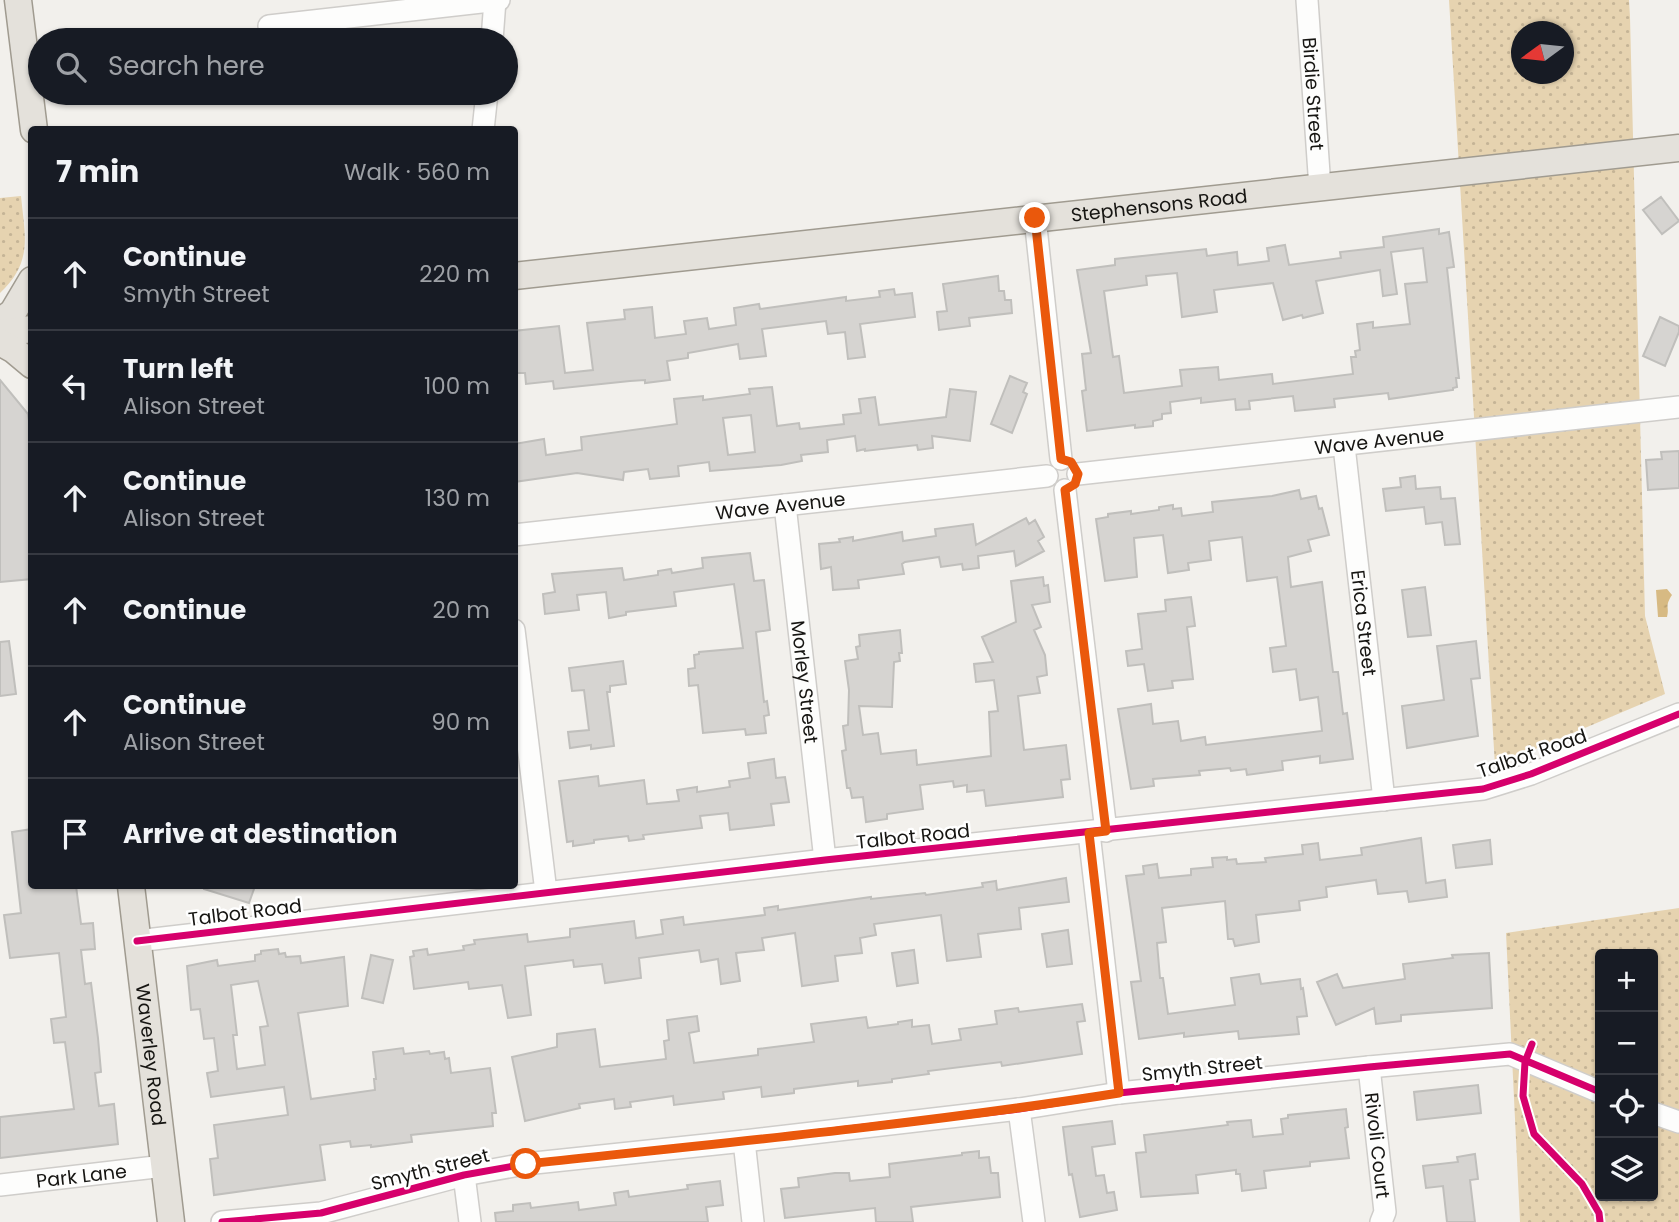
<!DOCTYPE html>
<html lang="en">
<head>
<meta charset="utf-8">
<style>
  body { margin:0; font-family:Poppins,sans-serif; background:#242831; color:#f1f3f6 }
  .controls { position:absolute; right:21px; bottom:21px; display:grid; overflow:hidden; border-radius:7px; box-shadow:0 2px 5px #0004 }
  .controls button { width:63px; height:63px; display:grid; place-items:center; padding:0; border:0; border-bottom:2px solid #363941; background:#171b24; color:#f1f3f6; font:35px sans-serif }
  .compass { position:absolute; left:1511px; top:21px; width:63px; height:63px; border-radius:50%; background:#171b24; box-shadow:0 2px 5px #0004; rotate:255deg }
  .stop { position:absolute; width:21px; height:21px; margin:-16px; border:5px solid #ea580c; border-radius:50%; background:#fff }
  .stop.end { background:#ea580c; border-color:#fff; box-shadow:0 2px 7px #0008 }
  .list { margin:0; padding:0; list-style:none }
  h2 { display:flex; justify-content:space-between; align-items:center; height:91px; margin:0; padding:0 28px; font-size:30px }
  h2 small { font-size:23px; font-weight:400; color:#9ea1a6 }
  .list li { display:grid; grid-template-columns:46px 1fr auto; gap:21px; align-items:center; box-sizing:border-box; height:112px; padding:0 28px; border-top:2px solid #363941 }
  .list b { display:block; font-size:26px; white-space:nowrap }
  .list p { margin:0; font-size:23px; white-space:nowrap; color:#9ea1a6 }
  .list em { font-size:23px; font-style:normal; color:#9ea1a6 }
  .icon { flex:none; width:38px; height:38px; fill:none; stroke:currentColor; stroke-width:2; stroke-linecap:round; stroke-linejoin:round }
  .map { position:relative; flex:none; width:1679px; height:1222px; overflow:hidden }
  .search { position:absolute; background:#171b24; box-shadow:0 2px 5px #0004; left:28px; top:28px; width:490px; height:77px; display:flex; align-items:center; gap:18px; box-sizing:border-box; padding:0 24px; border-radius:38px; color:#9ea1a6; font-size:26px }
  .panel { position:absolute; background:#171b24; box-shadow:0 2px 5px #0004; left:28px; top:126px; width:490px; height:763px; border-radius:7px }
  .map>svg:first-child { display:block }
</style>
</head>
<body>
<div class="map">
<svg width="1679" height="1222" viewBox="0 0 1679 1222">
  <defs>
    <pattern id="grass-dots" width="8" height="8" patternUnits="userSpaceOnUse" patternTransform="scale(1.75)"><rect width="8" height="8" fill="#e6d3b0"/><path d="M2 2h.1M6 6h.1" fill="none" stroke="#c5b496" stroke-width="1.8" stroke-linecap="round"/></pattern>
    <pattern id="water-ripples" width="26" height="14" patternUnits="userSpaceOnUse" patternTransform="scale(1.75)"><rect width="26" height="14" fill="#d7ba83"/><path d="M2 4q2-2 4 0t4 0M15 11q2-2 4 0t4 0" fill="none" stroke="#b89f70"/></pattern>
  </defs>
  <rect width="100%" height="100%" fill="#f2f0ec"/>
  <!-- grass -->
  <path fill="url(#grass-dots)" fill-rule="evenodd" d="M1449 0H1629L1630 17 1645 616 1665 694 1495 766ZM1522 32H1564V74H1522Z
    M21 196C25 237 33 262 0 293V198Z
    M1679 908V1222H1520L1506 933ZM1600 954H1653V1196H1600Z"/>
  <!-- water -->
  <path fill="url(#water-ripples)" d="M1667 589 1672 595C1664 607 1670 607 1667 617H1658L1656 590Z"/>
  <!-- building -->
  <path fill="#d6d4d1" stroke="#c0bfbc" stroke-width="2" fill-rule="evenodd" d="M1661 197 1679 221 1662 234 1643 210Z
    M1439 229V234L1449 232 1454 267 1447 268 1459 378H1456L1457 387 1453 388V390L1389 399 1388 393 1334 399 1335 407 1295 411 1293 396 1249 401 1250 409 1236 410 1235 399 1201 403V398L1170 402 1171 413 1162 414V419L1153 421V426L1135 428V425L1087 431 1082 391 1086 390 1082 354 1091 353 1077 270 1115 265V259L1206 249 1207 256 1237 252 1238 265 1269 261 1267 248 1285 245 1289 265 1341 258 1340 252 1384 247 1383 237ZM1423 248 1427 282 1405 284 1410 324 1373 328V322L1357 324 1360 350 1355 351 1356 357H1351L1353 374 1273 384 1272 374 1219 380 1218 367 1180 370 1182 386 1124 393 1119 356 1113 357 1104 291 1147 285 1146 276 1177 273 1182 317 1217 312 1214 290 1273 283 1283 320 1302 315 1303 318 1323 313 1316 281 1380 270 1383 296 1397 294 1391 252Z
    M998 276 999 291H1004L1005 300H1011L1012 313 969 318 970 326 939 330 937 312 947 311 943 284Z
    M894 289 895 295 912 293 915 317 860 324 865 357 848 359 845 332 828 334 826 321 762 329 766 356 740 359 738 344 688 353V358L667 361 670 380 645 383V380L630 381 554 389 553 381 526 384 525 373H517L514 331 559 326 565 373 593 370 587 323 625 319 624 310 652 307 655 338 686 334 684 321 707 318 709 329 736 325 734 308 759 304 760 309 846 297V301L880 297 879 291Z
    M1660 317 1679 326V332L1665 366 1643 356Z
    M1010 376 1027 383 1023 392 1027 394 1012 433 991 424Z
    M0 380 28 414 32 441V579L0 582Z
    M772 387 777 426 799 423 800 429 844 424 843 415 861 413 859 399 875 397 879 425 946 417 950 389 976 392 970 441 932 436 933 448 918 450 917 445 865 451V449L857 451 855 436 827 440 828 452 801 455 802 461 781 465 710 471 709 462 678 466 679 476 650 479 648 469 624 472 623 480 577 473 514 482V444L544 439 546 455 582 450 581 437 677 424 674 399 703 396V400L750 394 749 389ZM751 415 755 452 728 455 723 418Z
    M1679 451V488L1648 490 1646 460 1662 459 1661 452Z
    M1415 476 1416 489 1440 487 1441 499 1455 498 1460 544 1445 545 1442 522 1426 524 1424 507 1386 511 1383 489 1401 487 1400 478Z
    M1299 490 1301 499 1316 496 1319 509 1322 508 1329 535 1308 540 1311 551 1288 557 1291 587 1322 582 1333 672H1338L1343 714 1347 713 1353 759 1320 763V756L1282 761 1283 770 1247 775 1246 769 1231 771 1230 768 1199 771 1200 775 1153 779 1154 786 1131 789 1118 709 1151 704 1153 724 1178 721 1181 741 1205 737 1206 745 1322 731 1318 697 1300 700 1296 669 1273 672 1270 648 1286 646 1277 577 1247 581 1242 537 1209 541 1211 560 1188 563 1189 570 1168 573 1163 535 1134 538 1137 577 1105 581 1096 519 1108 517V514L1131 511V514L1159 510V507L1173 505V509L1181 508 1182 516 1213 512 1212 502 1272 496Z
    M1026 518 1029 524 1035 520 1044 537 1038 541 1044 551 1016 566 1014 551 978 556 979 568 963 570 962 564 941 567 939 557 905 562 902 564 904 574 858 580 859 588 833 590 831 567 821 569 819 544 840 542 839 539 853 537V541L902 532 903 541 936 536 935 529 973 524 976 545Z
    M750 553 754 581 764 580 770 630 756 632 764 702 767 701 769 715 764 716 766 733 746 735 745 729 703 733 698 685 689 686 688 669 695 668 694 655 699 654V652L743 648 734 584 674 592 676 606 626 612V615L609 618 606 592 577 595 579 610 545 614 543 594 555 592 552 574 622 568 624 580 658 575V571L671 569 672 573 703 568 702 558Z
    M1043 577 1044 586 1048 585 1050 602 1032 605 1041 627 1034 630 1045 655 1047 675 1037 677 1040 693 1018 696 1024 750 1066 745 1070 779 1061 780 1063 797 986 806 984 790 967 792V785L954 787 953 781 920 785 923 809 887 814V819L866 822 863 797 852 798 850 788H847L842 751 846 750 843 726 848 725 849 690 845 661 858 659 856 647 860 646 859 635 900 630 902 653H899L900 661 894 662 892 707 859 706 863 735 878 733 881 754 916 750 917 765 991 756 989 712 998 711 994 680 976 682 974 664 993 662 982 637 1016 622 1011 581Z
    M1425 587 1431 635 1408 637 1402 590Z
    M1191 597 1195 626 1187 627 1193 679 1172 681 1173 688 1148 691 1144 664 1128 666 1126 651 1142 649 1138 614 1166 611 1165 600Z
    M9 641 16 694 0 696V642Z
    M1476 641 1480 678 1471 679 1478 736 1407 748 1402 706 1444 700 1437 646Z
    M623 661 626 684 610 686V692H607L614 746 591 749V745L570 748 568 732 589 730 584 690 572 691 569 668Z
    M774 759 776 778 785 777 789 802 771 804 774 825 730 830 728 813 700 816 702 828 643 835 644 839 629 841 628 836 594 840V843L573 846V841L567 842 559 781 598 776 599 786 644 780 647 804 679 801 677 790 697 787V792L730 787 729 781 750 778 748 763Z
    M32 829V886H76L81 924 93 923 95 949 81 950 85 984 91 983 98 1038 101 1072 95 1073 99 1106 114 1104 118 1144 0 1158V1117L74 1109 65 1042 54 1043 51 1019 66 1017 59 953 10 958 4 915 21 913 12 832Z
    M1421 838 1426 883 1445 880 1447 897 1409 902 1407 891 1378 894 1376 880 1326 887 1327 897 1299 901 1300 910 1256 915 1259 942 1235 946 1233 939H1228L1225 901 1162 908 1166 942 1157 943 1160 978H1163L1168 1014 1235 1005 1231 978 1259 974 1261 984 1300 979 1301 989 1303 988 1307 1016 1297 1017 1299 1034 1239 1039 1238 1031 1184 1037V1033L1139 1039 1131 982 1141 981 1126 876 1144 874 1143 866 1157 864 1159 878 1191 875V869L1213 867 1212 858 1227 857V860L1236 859 1237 864 1266 862 1265 858 1303 854 1302 845 1318 843 1320 860 1362 855 1361 848Z
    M1490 840 1492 864 1456 868 1453 845Z
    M1066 878 1069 902 1019 908 1021 929 978 934 981 957 947 961 941 915 874 924 876 935 860 938 862 953 835 956 838 981 802 986 795 933 762 938 764 950 736 953 740 981 721 984 718 959 701 962 699 950 639 958 641 978 605 983 602 964 574 967 573 960 525 966 531 1015 508 1018 502 985 469 989 468 982 414 989 410 957 414 956 413 951 427 949 428 955 464 950 463 946 475 944 474 940 527 934 528 942 570 937V929L634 921 636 938 663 934 661 920 683 917 684 925 765 915 764 908 778 906V910L871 897V899L925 893 926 895 983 887 982 883 996 881 997 890Z
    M204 886H255L249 903 204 889Z
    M1068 930 1072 964 1047 967 1042 934Z
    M278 949 279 954 285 953 286 957 300 956 301 963 344 957 348 1006 298 1013 311 1099 375 1090 374 1079H376L373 1052 403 1048 404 1054 429 1051 430 1054 444 1052 445 1059 449 1058 451 1073 490 1068 496 1113H492L493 1126 411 1135 412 1142 371 1147V1145L351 1147 350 1141 320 1145 325 1180 214 1195 210 1159 218 1158 214 1125 288 1115 284 1087 211 1097 207 1073 218 1071 214 1038 204 1039 200 1009 191 1010 187 966 217 960 218 966 255 961V955L261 954V951ZM258 981 268 1026 260 1027 265 1065 237 1069 233 1035H237L231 985Z
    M914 950 918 983 897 986 892 953Z
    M1489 953 1492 1008 1401 1015V1021L1376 1024 1374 1008 1336 1025 1317 982 1337 974 1343 988 1405 979 1403 964 1453 958 1452 955Z
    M371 955 393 960 383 1003 362 998Z
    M1082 1004 1085 1021 1077 1022 1082 1054 1002 1066 1001 1062 928 1071 929 1074 892 1079V1082L858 1086V1081L794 1089V1093L762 1097 761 1087 723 1092 724 1099 674 1105 673 1096 630 1102 631 1107 615 1109 614 1099 579 1104 580 1108 525 1121 512 1057 557 1047V1034L595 1029 600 1067 666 1059 664 1041 669 1040 667 1020 697 1016 699 1031 689 1033 694 1063 758 1055V1049L814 1042 811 1024 866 1017 868 1028 898 1024V1022L912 1020V1027L929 1025 932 1044 961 1040 959 1029 997 1024 995 1011 1018 1008 1019 1012Z
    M1478 1085 1481 1113 1417 1120 1414 1092Z
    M1346 1109 1348 1127 1345 1128 1349 1158 1310 1162V1166L1264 1171 1266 1188 1242 1191 1240 1174H1236V1170L1196 1175 1198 1193 1141 1197 1136 1153 1146 1152 1144 1135 1228 1125 1227 1122 1251 1120 1253 1137 1283 1134 1281 1119 1288 1118V1115Z
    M1112 1121 1115 1144 1092 1147 1096 1176 1104 1175 1107 1193 1114 1192 1117 1210 1080 1217 1072 1174 1069 1175 1063 1127Z
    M979 1151V1158L989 1157 991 1173H998L1000 1197 911 1207 913 1222H876L875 1208 785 1218 781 1189 799 1187 798 1178 835 1173H849L850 1181 890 1177 889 1164 962 1155V1153Z
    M1475 1154 1478 1179 1470 1180 1475 1222H1447L1443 1186 1426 1188 1423 1166 1458 1162 1457 1157Z
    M720 1181 723 1205 706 1207 708 1222H496L495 1213 513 1211V1205L530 1203 531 1208 578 1202 579 1210 616 1205 614 1193 628 1191 629 1197 688 1189 687 1185Z"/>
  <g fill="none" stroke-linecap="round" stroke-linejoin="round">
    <!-- minor casing -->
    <g stroke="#cfcdca" stroke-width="24">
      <g id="minor">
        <path id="s1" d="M1307 0 1320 188"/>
        <path d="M269 26 499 0"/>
        <path d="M492 40 495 0"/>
        <path d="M483 130 487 93"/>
        <path d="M1035 218 1061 459"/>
        <path id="s2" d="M1344 446 1384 800"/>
        <path id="s3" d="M1078 474 1679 407"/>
        <path d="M1065 490 1106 831"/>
        <path id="s4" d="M785 505 825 860"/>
        <path id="s5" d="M514 535 1047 476"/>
        <path d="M514 630 546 892"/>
        <path d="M1089 833 1119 1093"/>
        <path d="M137 941 825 860 1483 789 1531 774 1679 714"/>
        <path id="s6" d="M1369 1067 1385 1212 1381 1222"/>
        <path d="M1019 1109 1034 1222"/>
        <path d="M1653 1113 1679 1122"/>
        <path d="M744 1141 753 1222"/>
        <path d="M464 1175 470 1222"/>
        <path id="s7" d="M0 1185 164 1166"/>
        <path d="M222 1222 321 1213 464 1175 525 1164 744 1141 1019 1109 1119 1093 1369 1067 1510 1054 1600 1092"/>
      </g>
    </g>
    <!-- major casing -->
    <g stroke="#a09b90" stroke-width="29">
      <g id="major">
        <path d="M18 0 34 130"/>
        <path id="s8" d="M514 276 1679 148"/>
        <path d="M0 322 13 312 32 280"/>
        <path d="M0 333 32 329"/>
        <path d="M0 342 14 350 32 365"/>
        <path id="s9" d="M131 886 171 1222"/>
      </g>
    </g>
    <!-- minor -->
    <use href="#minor" stroke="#fdfdfc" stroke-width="21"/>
    <!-- major -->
    <use href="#major" stroke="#e4e1db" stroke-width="26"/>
    <!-- cycleway casing -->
    <g stroke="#fff" stroke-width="11">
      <path id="cycleway" d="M137 941 825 860 1483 789 1531 774 1679 714
        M1532 1044 1525 1062 1523 1096 1534 1134 1582 1184 1599 1213 1600 1222
        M222 1222 321 1213 464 1175 525 1164 744 1141 1019 1109 1119 1093 1369 1067 1510 1054 1600 1092"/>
    </g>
    <!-- cycleway -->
    <use href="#cycleway" stroke="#d6006c" stroke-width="7"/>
  </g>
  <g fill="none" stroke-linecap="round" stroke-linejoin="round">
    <!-- route -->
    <path stroke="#ea580c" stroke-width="9" d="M526 1164C724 1143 922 1124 1119 1093L1089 833 1106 831 1065 490 1075 484 1078 474 1071 462 1061 459 1035 218"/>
  </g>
  <g text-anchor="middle" stroke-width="5" stroke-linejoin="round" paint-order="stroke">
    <!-- street labels -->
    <g font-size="19" fill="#161512" stroke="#fff">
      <text dy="7" stroke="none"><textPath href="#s1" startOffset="94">Birdie Street</textPath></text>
      <text dy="7" stroke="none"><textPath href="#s8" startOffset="649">Stephensons Road</textPath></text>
      <text dy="7" stroke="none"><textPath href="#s3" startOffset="303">Wave Avenue</textPath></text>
      <text dy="7" stroke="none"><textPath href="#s5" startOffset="268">Wave Avenue</textPath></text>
      <text dy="7" stroke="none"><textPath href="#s2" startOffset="178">Erica Street</textPath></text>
      <text dy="7" stroke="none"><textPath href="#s4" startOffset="178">Morley Street</textPath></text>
      <text transform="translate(1532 753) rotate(-19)" y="7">Talbot Road</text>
      <text transform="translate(913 836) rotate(-6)" y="7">Talbot Road</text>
      <text transform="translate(245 912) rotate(-7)" y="7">Talbot Road</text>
      <text dy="7" stroke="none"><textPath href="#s9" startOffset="170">Waverley Road</textPath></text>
      <text transform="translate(1202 1068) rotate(-6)" y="7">Smyth Street</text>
      <text dy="7" stroke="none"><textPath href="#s6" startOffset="79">Rivoli Court</textPath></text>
      <text transform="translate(430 1169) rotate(-14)" y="7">Smyth Street</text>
      <text dy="7" stroke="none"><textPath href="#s7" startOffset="82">Park Lane</textPath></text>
    </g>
  </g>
</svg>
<div class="controls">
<button>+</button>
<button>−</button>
<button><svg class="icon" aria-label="locate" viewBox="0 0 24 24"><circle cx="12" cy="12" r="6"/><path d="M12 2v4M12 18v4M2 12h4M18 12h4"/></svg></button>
<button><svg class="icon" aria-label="layers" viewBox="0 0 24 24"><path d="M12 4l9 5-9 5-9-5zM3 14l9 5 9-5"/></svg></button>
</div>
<svg class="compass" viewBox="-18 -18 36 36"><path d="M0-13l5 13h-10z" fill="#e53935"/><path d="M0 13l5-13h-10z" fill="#9ea1a6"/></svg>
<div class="stop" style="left:526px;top:1164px"></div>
<div class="stop end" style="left:1035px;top:218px"></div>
<div class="search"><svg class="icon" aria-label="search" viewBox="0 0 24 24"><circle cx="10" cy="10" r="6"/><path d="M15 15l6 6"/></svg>Search here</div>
<section class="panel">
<h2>7 min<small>Walk · 560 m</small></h2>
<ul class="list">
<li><svg class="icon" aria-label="ahead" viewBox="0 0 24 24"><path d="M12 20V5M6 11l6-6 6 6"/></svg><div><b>Continue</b><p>Smyth Street</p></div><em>220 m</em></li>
<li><svg class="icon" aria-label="left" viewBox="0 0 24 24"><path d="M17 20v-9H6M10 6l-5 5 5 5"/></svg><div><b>Turn left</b><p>Alison Street</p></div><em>100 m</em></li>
<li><svg class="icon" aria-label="ahead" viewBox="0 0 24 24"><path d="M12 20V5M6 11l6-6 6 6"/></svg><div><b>Continue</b><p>Alison Street</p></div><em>130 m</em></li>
<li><svg class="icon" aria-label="ahead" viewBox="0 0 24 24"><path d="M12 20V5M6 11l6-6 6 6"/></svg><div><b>Continue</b></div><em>20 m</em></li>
<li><svg class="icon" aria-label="ahead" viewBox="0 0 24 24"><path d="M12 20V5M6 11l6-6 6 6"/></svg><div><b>Continue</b><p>Alison Street</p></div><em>90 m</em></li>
<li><svg class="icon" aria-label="arrive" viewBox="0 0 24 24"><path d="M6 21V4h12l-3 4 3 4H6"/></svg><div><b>Arrive at destination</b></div></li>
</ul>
</section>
</div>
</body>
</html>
